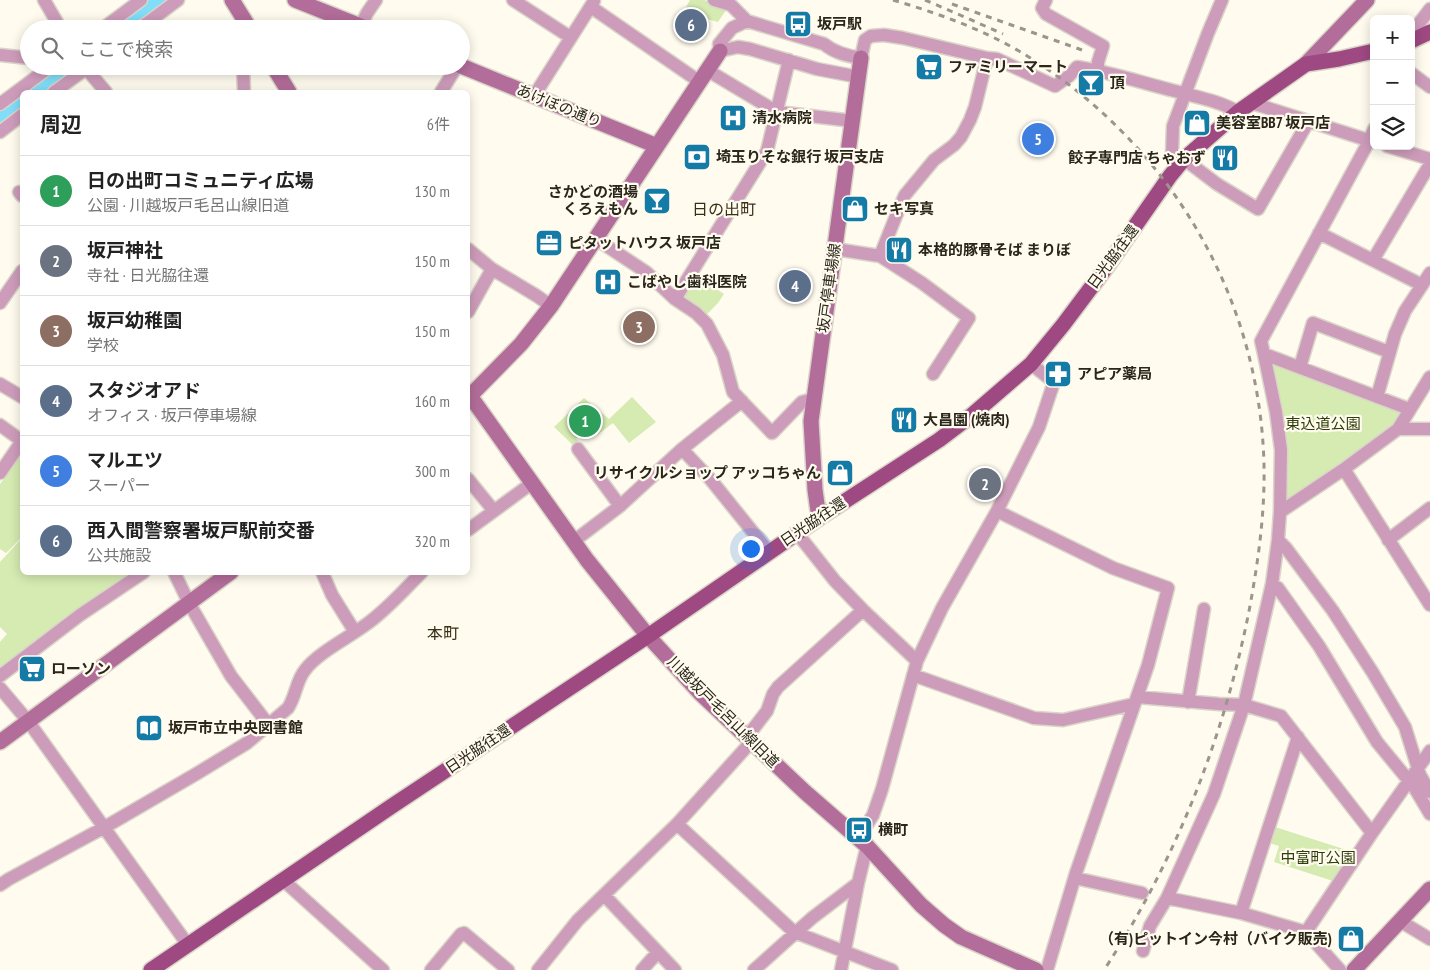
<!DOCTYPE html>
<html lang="ja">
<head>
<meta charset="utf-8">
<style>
  body { margin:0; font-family:"PT Sans Narrow","Noto Sans JP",sans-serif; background:#f6f6f6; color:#222 }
  .controls { position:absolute; right:15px; top:15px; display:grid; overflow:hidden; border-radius:8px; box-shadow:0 2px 12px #0003 }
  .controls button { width:45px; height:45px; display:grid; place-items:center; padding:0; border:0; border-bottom:1px solid #e0e0e0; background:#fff; color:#222; font:25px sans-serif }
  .you { position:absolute; left:750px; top:548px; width:18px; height:18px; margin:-12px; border:4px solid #fff; border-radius:50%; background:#1a73e8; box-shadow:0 0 0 8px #1a73e833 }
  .badge { display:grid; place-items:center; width:32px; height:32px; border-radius:50%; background:#147ba6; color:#fff; font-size:16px; font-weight:700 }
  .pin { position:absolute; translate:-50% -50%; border:2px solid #fff; box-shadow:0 1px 5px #0006 }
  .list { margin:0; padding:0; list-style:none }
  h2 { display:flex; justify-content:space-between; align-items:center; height:65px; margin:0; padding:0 20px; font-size:21px }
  h2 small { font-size:16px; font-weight:400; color:#767676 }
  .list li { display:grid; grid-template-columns:32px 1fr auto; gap:15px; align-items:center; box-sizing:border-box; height:70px; padding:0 20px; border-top:1px solid #e0e0e0 }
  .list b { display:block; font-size:19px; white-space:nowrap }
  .list p { margin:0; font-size:16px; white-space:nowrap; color:#767676 }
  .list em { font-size:16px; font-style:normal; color:#767676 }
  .icon { flex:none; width:28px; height:28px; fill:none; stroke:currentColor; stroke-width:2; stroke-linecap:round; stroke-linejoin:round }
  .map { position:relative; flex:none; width:1430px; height:970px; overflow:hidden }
  .search { position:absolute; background:#fff; box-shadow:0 2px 12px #0003; left:20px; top:20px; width:450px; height:55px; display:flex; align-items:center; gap:12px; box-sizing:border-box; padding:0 18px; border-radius:28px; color:#767676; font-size:19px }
  .panel { position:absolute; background:#fff; box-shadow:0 2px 12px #0003; left:20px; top:90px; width:450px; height:485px; border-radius:8px }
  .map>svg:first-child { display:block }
</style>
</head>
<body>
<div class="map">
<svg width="1430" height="970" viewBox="0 0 1430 970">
  <rect width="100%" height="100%" fill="#fffbee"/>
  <!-- green -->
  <path fill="#d5ebb1" d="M690 0H704L728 7 718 22 683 13Z
    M694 274 724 294 718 303 705 316 683 299 687 288Z
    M1272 359 1402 412 1395 422 1379 435 1287 501 1284 500Z
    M632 397 656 422 629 443 613 423 597 435 592 428 584 430 576 439 581 444 575 447 554 427 584 398 609 419Z
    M22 454V537L6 553 0 549V484Z
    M22 538V572L138 573 0 670V642L7 634 0 627V562Z
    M1275 827 1353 852 1333 881 1274 862 1279 846 1269 843Z"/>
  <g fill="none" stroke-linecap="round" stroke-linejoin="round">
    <!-- river -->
    <path stroke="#81defa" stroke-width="20" d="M120 29 159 0
      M36 92 70 66
      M0 119 22 103"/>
    <!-- street casing -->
    <g stroke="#d9d5c8" stroke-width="15">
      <path id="street" d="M44 0 61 29
        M513 0 570 37
        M714 0 731 5 747 21
        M1046 0 1042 8 1046 14 1103 46 1098 62V70
        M591 7 700 82
        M361 26 367 13 376 0
        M102 29 141 0
        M139 29 178 0
        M1411 34 1430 9
        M0 55 29 58
        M84 66 106 92
        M243 66 244 92
        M707 70 777 112 853 121
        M1411 73 1430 87
        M859 77 817 69 750 49 738 47 720 51 719 44 732 28 747 21 824 44C835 53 847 56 861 58L865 40 871 36 884 35 903 38 987 58 997 59 1055 86 1069 76 1077 67C1110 72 1143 83 1175 91 1196 97 1220 101 1238 112
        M54 92 90 66
        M441 92 457 66
        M534 96 594 1
        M1252 103 1374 142
        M0 104 51 66
        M1374 129 1369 141 1261 341 1264 354 1409 409
        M0 132 22 115
        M1387 146 1430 159
        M1184 159 1217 184 1258 209 1308 122
        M1177 168 1172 154 1173 126 1208 33 1222 0
        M19 192 22 196
        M1319 233 1422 285
        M596 239 646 272 675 299 696 313 707 324 723 355 733 392 772 433 802 402 813 399
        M468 249 492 269 537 296 551 306
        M835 249 880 256 900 206 905 195 934 160 954 145 961 137 970 120 975 107 987 58
        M880 256 922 283 969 318 933 374
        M1373 260 1430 164
        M675 299 767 151 789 60
        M0 303 22 271
        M468 312 492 269
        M1264 354 1276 412 1281 450 1280 512 1278 540 1272 584 1244 705 1214 794 1167 898 1241 913 1306 932 1340 970
        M1300 367 1313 323 1389 352
        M0 384 22 397
        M1377 397 1395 334 1405 311 1430 273
        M0 425 22 441
        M1398 429H1430
        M578 449 620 506
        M682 449 711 480 769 552
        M1344 469 1430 605
        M0 473 22 441
        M468 479 494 511
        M997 511 1113 568 1168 588 1148 665 1076 873 1047 970
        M1280 512 1344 469 1398 429 1430 377
        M468 530 532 483
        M797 533 835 581 863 610 917 661
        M1278 540 1286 548 1333 611 1373 673 1405 727 1420 775 1430 792
        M1388 540 1430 508
        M574 541 620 506 682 449 742 401
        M174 572 189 603 231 676 268 724
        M322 572 332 595 355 632
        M1272 584 1278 588 1319 646 1377 742 1414 787 1430 814
        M913 675 1034 718 1063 720 1134 704
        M0 676 80 615 144 572
        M0 688 28 721 188 945
        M1137 697 1219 704 1244 705 1281 716 1372 833
        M1188 702 1204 609
        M747 737 767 711 773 694 778 687 863 610
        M677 824 794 932 892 970
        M858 839 873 815 882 789 917 661 942 608 997 511 1039 427 1054 382 1031 364
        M1075 878 1142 893
        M283 880 383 970
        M0 885 9 879 105 827 196 774 247 743 288 708C296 696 296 681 305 670 318 652 354 635 372 620 390 606 406 588 422 572
        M604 895 675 970
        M1241 913 1298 737
        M1400 921 1430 939
        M1306 932 1372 833 1430 751
        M1143 951 1150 926 1167 898
        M431 970 461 934 464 933 508 970
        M538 970 578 920 677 824 752 741
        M642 970 658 952
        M754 970 812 918 858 883
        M841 970 858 883 867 846"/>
    </g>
    <!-- secondary casing -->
    <g stroke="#d9d5c8" stroke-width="18">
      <path id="secondary" d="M232 0 250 29
        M295 0 368 29
        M1306 64 1367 0
        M273 66 289 92
        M461 66 657 146
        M468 393 587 560 648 636 700 693 805 792 867 846 921 905 944 925 961 937 1036 970
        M468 398 521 344 551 306 720 51
        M819 518 815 490 811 421 861 58
        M0 742 231 572
        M1354 970 1430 889"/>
    </g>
    <!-- primary casing -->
    <g stroke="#d9d5c8" stroke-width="18">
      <path id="primary" d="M1411 41 1430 32
        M151 970 392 806 648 636 819 518 939 440 972 415 1031 364 1063 325 1108 265 1170 176 1184 159 1238 112 1306 64 1339 59 1374 51"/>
    </g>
    <!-- street -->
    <use href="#street" stroke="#cd9cba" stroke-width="12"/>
    <!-- secondary -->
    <use href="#secondary" stroke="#b36d9a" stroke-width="15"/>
    <!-- primary -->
    <use href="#primary" stroke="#9f4983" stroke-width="15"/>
    <!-- rail -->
    <path stroke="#9a9689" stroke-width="3" stroke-dasharray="6 6" stroke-linecap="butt" d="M893 0C937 13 979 28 1019 51 1166 138 1260 294 1264 465 1265 514 1258 563 1249 611 1224 738 1175 862 1104 970
      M925 0 967 18 1003 34
      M952 4 1082 50"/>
  </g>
  <!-- icons -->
  <defs>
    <g id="bus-square" transform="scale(1.4375)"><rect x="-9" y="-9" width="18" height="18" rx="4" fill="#147ba6" stroke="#fffbee"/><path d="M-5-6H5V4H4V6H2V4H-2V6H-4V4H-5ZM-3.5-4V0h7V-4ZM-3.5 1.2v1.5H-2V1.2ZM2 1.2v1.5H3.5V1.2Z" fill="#fff"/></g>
    <g id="supermarket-square" transform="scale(1.4375)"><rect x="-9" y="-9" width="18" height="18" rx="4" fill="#147ba6" stroke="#fffbee"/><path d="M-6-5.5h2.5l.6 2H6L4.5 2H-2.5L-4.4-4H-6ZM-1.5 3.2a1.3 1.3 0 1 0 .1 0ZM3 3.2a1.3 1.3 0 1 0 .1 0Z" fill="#fff"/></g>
    <g id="bar-square" transform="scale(1.4375)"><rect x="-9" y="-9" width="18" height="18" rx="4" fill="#147ba6" stroke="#fffbee"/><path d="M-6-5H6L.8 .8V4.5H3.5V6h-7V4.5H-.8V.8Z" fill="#fff"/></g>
    <g id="hospital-square" transform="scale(1.4375)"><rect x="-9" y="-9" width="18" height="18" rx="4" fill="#147ba6" stroke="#fffbee"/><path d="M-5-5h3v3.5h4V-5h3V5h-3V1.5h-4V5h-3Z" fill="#fff"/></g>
    <g id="shop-square" transform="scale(1.4375)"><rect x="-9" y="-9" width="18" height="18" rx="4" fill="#147ba6" stroke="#fffbee"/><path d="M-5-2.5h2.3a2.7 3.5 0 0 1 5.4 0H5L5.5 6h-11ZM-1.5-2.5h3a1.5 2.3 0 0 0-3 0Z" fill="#fff"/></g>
    <g id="bank-square" transform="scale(1.4375)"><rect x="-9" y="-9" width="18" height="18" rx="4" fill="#147ba6" stroke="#fffbee"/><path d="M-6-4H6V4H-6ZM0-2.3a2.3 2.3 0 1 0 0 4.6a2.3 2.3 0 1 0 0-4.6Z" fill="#fff"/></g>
    <g id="restaurant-square" transform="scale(1.4375)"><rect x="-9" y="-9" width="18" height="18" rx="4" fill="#147ba6" stroke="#fffbee"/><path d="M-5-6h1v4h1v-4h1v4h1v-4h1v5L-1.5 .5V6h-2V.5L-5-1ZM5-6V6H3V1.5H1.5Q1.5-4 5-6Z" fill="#fff"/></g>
    <g id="office-square" transform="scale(1.4375)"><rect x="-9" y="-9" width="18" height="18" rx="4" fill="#147ba6" stroke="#fffbee"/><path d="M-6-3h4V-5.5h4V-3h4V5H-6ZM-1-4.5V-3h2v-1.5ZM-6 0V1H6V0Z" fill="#fff"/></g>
    <g id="pharmacy-square" transform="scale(1.4375)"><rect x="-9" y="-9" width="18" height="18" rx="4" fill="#147ba6" stroke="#fffbee"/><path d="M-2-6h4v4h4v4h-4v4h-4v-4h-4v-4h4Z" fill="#fff"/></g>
    <g id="library-square" transform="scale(1.4375)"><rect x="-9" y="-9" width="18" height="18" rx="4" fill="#147ba6" stroke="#fffbee"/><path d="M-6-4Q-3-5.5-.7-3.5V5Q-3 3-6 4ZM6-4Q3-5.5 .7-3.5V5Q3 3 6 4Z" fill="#fff"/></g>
  </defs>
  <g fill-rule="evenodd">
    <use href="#bus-square" x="798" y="24"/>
    <use href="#supermarket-square" x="929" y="67"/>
    <use href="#bar-square" x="1091" y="83"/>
    <use href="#hospital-square" x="733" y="118"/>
    <use href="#shop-square" x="1197" y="123"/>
    <use href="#bank-square" x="697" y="157"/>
    <use href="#restaurant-square" x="1225" y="158"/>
    <use href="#bar-square" x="657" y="201"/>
    <use href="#shop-square" x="855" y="209"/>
    <use href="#office-square" x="549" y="243"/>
    <use href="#restaurant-square" x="899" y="250"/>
    <use href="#hospital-square" x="608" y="282"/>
    <use href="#pharmacy-square" x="1058" y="374"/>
    <use href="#restaurant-square" x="904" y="420"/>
    <use href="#shop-square" x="840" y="473"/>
    <use href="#supermarket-square" x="32" y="669"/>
    <use href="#library-square" x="149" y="728"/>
    <use href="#bus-square" x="859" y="830"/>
    <use href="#shop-square" x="1351" y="939"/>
  </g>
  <g text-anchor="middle" stroke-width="4.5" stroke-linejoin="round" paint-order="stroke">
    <!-- poi labels -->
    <g font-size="15" font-weight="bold" fill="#2a261a" stroke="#fffbee" text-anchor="start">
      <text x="817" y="29">坂戸駅</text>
      <text x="948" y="72">ファミリーマート</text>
      <text x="1110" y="88">頂</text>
      <text x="752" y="123">清水病院</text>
      <text x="1216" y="128">美容室BB7 坂戸店</text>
      <text x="716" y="162">埼玉りそな銀行 坂戸支店</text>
      <text x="1206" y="163" text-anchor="end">餃子専門店 ちゃおず</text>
      <text x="638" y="197" text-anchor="end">さかどの酒場<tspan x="638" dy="17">くろえもん</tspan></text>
      <text x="874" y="214">セキ写真</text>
      <text x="568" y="248">ピタットハウス 坂戸店</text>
      <text x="918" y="255">本格的豚骨そば まりぼ</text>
      <text x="627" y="287">こばやし歯科医院</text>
      <text x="1077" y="379">アピア薬局</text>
      <text x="923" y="425">大昌園 (焼肉)</text>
      <text x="821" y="478" text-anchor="end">リサイクルショップ アッコちゃん</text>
      <text x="51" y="674">ローソン</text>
      <text x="168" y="733">坂戸市立中央図書館</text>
      <text x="878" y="835">横町</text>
      <text x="1332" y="944" text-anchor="end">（有)ピットイン今村（バイク販売)</text>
    </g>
    <!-- street labels -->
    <g font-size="15" fill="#2a261a" stroke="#fffbee">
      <text transform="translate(559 106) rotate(22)" y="5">あけぼの通り</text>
      <text transform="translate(1113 257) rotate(-54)" y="5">日光脇往還</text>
      <text transform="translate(829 288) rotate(-82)" y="5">坂戸停車場線</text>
      <text transform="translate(813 522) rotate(-34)" y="5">日光脇往還</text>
      <text transform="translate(723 712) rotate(45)" y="5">川越坂戸毛呂山線旧道</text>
      <text transform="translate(478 749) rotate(-34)" y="5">日光脇往還</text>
    </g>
    <!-- park labels -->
    <g font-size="15" fill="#2f3f0b" stroke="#fffbee">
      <text x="1323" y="429">東込道公園</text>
      <text x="1318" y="863">中富町公園</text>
    </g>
    <!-- neighbourhood labels -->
    <g font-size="16" fill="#383015" stroke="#fffbee">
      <text x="724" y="215">日の出町</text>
      <text x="443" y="639">本町</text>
    </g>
  </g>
</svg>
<div class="controls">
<button>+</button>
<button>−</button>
<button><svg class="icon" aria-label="layers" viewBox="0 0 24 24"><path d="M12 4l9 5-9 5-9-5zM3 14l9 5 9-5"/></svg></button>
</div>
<div class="you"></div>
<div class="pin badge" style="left:585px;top:421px;background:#2e9e5b">1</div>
<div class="pin badge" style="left:985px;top:484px;background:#6b7280">2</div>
<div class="pin badge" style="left:639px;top:327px;background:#8d6e63">3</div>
<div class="pin badge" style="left:795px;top:286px;background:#5c6f8a">4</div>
<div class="pin badge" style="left:1038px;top:139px;background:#3f7fe0">5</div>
<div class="pin badge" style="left:691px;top:25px;background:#5c6f8a">6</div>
<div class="search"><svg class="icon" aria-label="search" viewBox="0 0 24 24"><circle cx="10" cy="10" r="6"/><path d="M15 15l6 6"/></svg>ここで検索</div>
<section class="panel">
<h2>周辺<small>6件</small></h2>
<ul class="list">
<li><span class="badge" style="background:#2e9e5b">1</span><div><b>日の出町コミュニティ広場</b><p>公園 · 川越坂戸毛呂山線旧道</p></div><em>130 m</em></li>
<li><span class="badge" style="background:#6b7280">2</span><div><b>坂戸神社</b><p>寺社 · 日光脇往還</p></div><em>150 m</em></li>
<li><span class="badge" style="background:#8d6e63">3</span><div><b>坂戸幼稚園</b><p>学校</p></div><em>150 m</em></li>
<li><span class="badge" style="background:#5c6f8a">4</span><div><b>スタジオアド</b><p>オフィス · 坂戸停車場線</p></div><em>160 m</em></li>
<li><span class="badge" style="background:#3f7fe0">5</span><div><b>マルエツ</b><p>スーパー</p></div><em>300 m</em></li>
<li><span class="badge" style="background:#5c6f8a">6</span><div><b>西入間警察署坂戸駅前交番</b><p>公共施設</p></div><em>320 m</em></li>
</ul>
</section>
</div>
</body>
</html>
